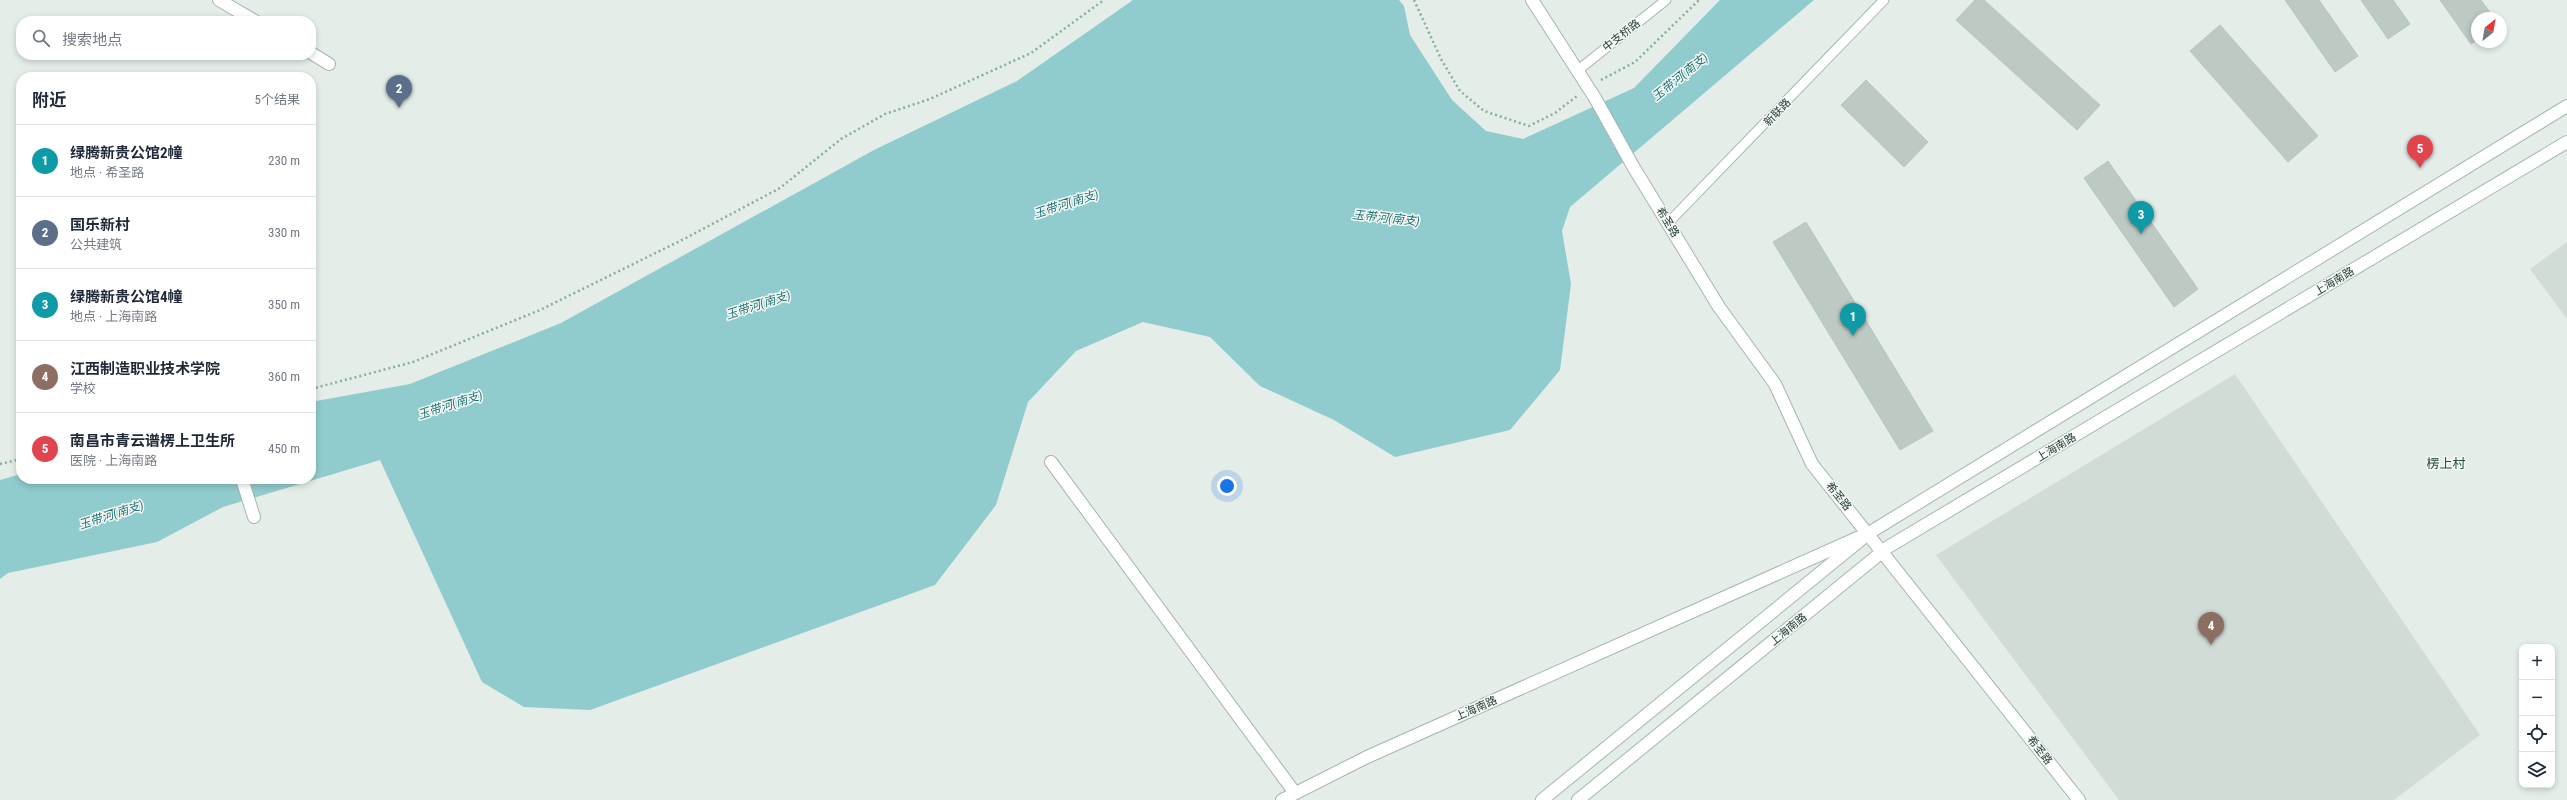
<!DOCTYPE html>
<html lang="zh">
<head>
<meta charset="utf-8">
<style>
  body { margin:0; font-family:"Roboto Condensed","Noto Sans SC",sans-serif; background:#f6f6f7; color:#1f2937 }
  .controls { position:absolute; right:12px; bottom:12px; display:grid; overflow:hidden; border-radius:8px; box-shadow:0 2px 6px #0003 }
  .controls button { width:36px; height:36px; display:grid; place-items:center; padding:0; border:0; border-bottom:1px solid #e0e1e3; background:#fff; color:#1f2937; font:20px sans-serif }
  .compass { position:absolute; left:2471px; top:12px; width:36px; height:36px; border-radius:50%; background:#fff; box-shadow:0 2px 6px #0003; rotate:31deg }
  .you { position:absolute; left:1227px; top:486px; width:14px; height:14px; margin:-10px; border:3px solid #fff; border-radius:50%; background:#1a73e8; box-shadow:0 0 0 6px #1a73e833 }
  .badge { display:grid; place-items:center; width:26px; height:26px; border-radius:50%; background:#7a4c4c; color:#fff; font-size:13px; font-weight:700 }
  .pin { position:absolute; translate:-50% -33px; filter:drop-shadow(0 1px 2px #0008) }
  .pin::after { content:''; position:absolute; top:21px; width:14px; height:12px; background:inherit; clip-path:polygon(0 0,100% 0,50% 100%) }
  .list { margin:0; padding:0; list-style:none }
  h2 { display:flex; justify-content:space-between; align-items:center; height:52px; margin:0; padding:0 16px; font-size:17px }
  h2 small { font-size:13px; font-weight:400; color:#747a83 }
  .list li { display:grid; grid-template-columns:26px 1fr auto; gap:12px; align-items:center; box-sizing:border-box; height:72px; padding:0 16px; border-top:1px solid #e0e1e3 }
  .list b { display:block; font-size:15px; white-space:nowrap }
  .list p { margin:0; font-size:13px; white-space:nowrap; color:#747a83 }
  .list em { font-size:13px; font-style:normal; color:#747a83 }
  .icon { flex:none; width:22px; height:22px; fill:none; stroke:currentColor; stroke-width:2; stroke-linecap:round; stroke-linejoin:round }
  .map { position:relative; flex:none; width:2567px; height:800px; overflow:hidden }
  .search { position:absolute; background:#fff; box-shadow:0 2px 6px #0003; left:16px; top:16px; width:300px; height:44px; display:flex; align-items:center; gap:10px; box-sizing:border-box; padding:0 14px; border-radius:16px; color:#747a83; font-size:15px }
  .panel { position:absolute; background:#fff; box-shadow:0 2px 6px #0003; left:16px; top:72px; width:300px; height:412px; border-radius:16px }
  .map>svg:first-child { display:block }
</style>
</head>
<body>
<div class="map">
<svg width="2567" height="800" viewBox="0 0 2567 800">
  <rect width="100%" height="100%" fill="#e4ede8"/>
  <!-- built -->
  <path fill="#d2dcd7" d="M2567 242V319L2530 269Z
    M2235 374 2480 735 2394 800H2119L1936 555Z"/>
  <!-- water -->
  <path fill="#90cbce" d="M1133 0H1399L1404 6 1410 35 1452 100 1486 131 1523 139 1634 88 1720 0H1814L1570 207 1562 231 1571 284 1560 370 1510 430 1395 457 1334 420 1260 386 1210 337 1143 322 1076 351 1028 402 996 505 935 585 590 710 524 707 482 682 380 460 223 507 157 542 8 573 0 579V480L21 474V479H311V402L410 384 561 323 874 150 1017 81Z"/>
  <!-- building -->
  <path fill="#bccac3" stroke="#b7c6be" d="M1975 0H1984L2100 105 2077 130 1956 20Z
    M2285 0H2319L2358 56 2335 72Z
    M2361 0H2393L2410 24 2388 39Z
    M2440 0H2481L2494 18H2477V40L2471 44Z
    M2220 25 2318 136 2288 162 2190 51Z
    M1866 80 1928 142 1904 167 1841 105Z
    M2108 161 2198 289 2174 307 2084 178Z
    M1806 222 1933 431 1900 450 1773 242Z"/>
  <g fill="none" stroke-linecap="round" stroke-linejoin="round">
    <!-- service casing -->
    <g stroke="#a7b5ae" stroke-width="11">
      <path id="service" d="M1577 71 1666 0
        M1668 223 1884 0"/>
    </g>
    <!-- minor casing -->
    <g stroke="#a7b5ae" stroke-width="14">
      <path id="minor" d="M219 0 255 21
        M1532 0 1595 98 1634 168 1719 307 1775 384 1812 464 2079 800
        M311 53 329 64
        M1051 462 1295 793
        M242 479 254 517"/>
    </g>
    <!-- tertiary casing -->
    <g stroke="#a7b5ae" stroke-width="14">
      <path id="tertiary" d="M1282 800 1367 757 1864 535"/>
    </g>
    <!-- secondary casing -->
    <g stroke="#a3b8ae" stroke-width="14">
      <path id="secondary" d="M1542 800 1869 533 2567 106
        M1578 800 1888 547 2567 142"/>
    </g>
    <!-- path -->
    <path stroke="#86ae9d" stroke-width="2.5" stroke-dasharray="2 3" stroke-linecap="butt" d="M1414 0 1441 59 1460 91 1484 111 1529 126 1555 113 1577 96
      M1601 80 1635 62 1699 0
      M311 389 413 362 540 310 686 238 780 188 841 139 885 114 930 99 1031 53 1104 0
      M0 464 21 459"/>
    <!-- service -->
    <use href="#service" stroke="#fff" stroke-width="9"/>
    <!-- minor -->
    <use href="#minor" stroke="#fff" stroke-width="12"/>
    <!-- tertiary -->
    <use href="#tertiary" stroke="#fff" stroke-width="12"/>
    <!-- secondary -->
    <use href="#secondary" stroke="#fff" stroke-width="12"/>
  </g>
  <g text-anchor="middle" stroke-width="3" stroke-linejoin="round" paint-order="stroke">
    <!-- street labels -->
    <g font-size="11" fill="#243d34" stroke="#f4f9f6">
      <text transform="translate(1621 35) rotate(-38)" y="4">中支桥路</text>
      <text transform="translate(1777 112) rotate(-46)" y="4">新联路</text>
      <text transform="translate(1668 222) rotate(59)" y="4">希圣路</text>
      <text transform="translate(2334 281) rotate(-31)" y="4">上海南路</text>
      <text transform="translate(2056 447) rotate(-31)" y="4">上海南路</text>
      <text transform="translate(1839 496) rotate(51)" y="4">希圣路</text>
      <text transform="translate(1788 629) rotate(-39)" y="4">上海南路</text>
      <text transform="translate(1476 708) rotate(-24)" y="4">上海南路</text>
      <text transform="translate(2040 750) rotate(52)" y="4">希圣路</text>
    </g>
    <!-- water labels -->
    <g font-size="12" font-style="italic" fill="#227175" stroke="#f4f9f6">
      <text transform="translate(1680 77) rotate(-39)" y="4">玉带河(南支)</text>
      <text transform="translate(1066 204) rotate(-18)" y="4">玉带河(南支)</text>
      <text transform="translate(1386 218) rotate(6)" y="4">玉带河(南支)</text>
      <text transform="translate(758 305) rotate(-18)" y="4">玉带河(南支)</text>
      <text transform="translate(450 405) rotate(-18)" y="4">玉带河(南支)</text>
      <text transform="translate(111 515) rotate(-18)" y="4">玉带河(南支)</text>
    </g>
    <!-- quarter labels -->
    <g font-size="13" fill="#214e3e" stroke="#f4f9f6">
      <text x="2446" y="468">楞上村</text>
    </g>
  </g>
</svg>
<div class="controls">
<button>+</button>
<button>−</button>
<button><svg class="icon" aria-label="locate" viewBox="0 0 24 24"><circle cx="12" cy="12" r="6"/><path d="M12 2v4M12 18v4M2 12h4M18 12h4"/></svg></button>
<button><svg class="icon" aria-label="layers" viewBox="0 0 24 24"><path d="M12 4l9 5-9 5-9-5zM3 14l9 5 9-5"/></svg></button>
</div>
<svg class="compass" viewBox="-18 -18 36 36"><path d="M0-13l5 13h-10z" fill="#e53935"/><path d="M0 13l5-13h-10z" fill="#747a83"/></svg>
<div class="you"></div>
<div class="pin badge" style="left:1853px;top:336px;background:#0f9aa8">1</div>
<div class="pin badge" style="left:399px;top:108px;background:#5c6f8a">2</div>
<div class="pin badge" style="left:2141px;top:234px;background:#0f9aa8">3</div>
<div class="pin badge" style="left:2211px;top:645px;background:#8d6e63">4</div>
<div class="pin badge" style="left:2420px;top:168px;background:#e0444e">5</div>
<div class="search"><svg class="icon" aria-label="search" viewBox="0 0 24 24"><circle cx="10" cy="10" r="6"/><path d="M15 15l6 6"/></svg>搜索地点</div>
<section class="panel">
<h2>附近<small>5个结果</small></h2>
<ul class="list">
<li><span class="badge" style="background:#0f9aa8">1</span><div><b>绿腾新贵公馆2幢</b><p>地点 · 希圣路</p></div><em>230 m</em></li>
<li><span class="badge" style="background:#5c6f8a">2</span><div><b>国乐新村</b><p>公共建筑</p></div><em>330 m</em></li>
<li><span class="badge" style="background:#0f9aa8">3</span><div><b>绿腾新贵公馆4幢</b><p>地点 · 上海南路</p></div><em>350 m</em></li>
<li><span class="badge" style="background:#8d6e63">4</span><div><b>江西制造职业技术学院</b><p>学校</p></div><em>360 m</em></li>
<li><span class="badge" style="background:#e0444e">5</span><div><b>南昌市青云谱楞上卫生所</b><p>医院 · 上海南路</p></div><em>450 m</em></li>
</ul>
</section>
</div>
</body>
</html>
